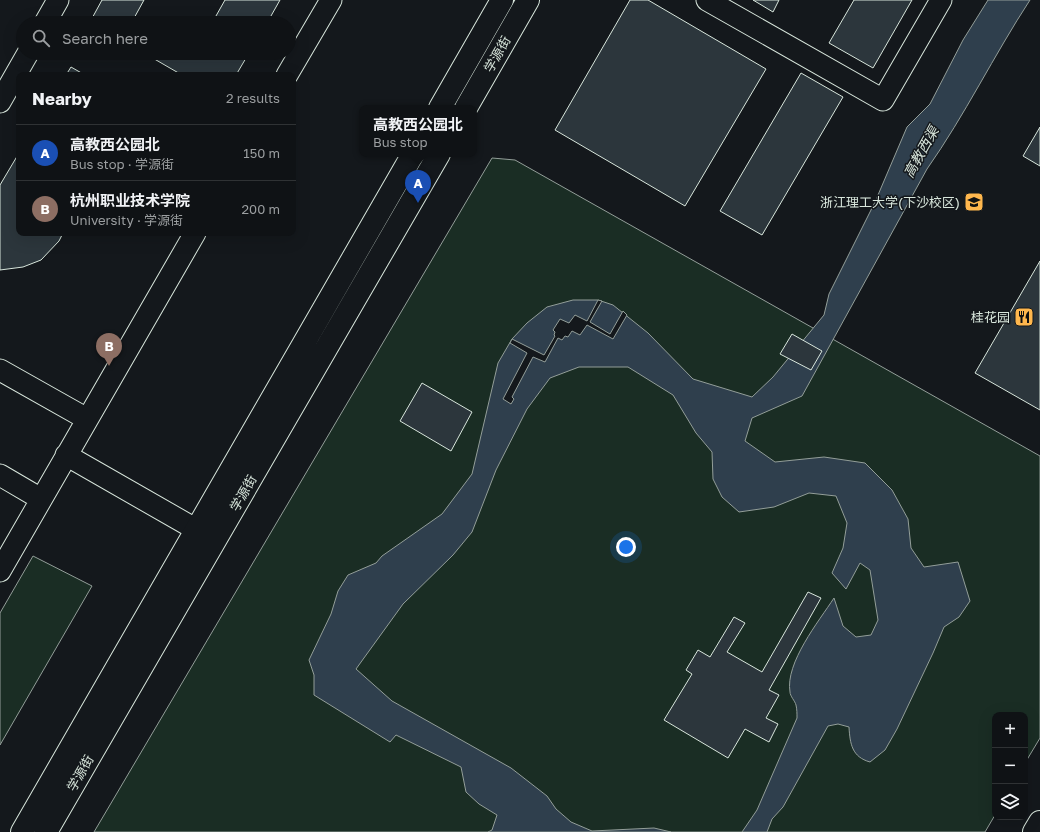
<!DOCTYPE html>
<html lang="en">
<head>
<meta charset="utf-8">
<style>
  body { margin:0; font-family:"Golos Text","Noto Sans SC",sans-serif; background:#181b1e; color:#f1f3f6 }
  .controls { position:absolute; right:12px; bottom:12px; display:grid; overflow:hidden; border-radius:8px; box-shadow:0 4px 16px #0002 }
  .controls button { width:36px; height:36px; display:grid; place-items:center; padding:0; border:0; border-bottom:1px solid #2f3234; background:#0f1215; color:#f1f3f6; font:20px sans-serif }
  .you { position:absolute; left:626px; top:547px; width:14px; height:14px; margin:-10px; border:3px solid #fff; border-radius:50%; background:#1a73e8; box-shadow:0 0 0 6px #1a73e833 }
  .badge { display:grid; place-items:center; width:26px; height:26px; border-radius:50%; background:#ffb74d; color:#fff; font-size:13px; font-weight:700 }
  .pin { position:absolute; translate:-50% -33px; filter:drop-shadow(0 1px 2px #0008) }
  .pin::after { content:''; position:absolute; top:21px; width:14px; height:12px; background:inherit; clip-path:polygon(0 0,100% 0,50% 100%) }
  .popup { position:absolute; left:359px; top:105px; width:118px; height:52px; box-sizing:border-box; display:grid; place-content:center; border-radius:8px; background:#0f1215; filter:drop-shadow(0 1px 3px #0005); font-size:13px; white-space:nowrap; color:#9b9ea0 }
  .popup b { font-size:15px; color:#f1f3f6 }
  .popup::after { content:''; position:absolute; left:50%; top:100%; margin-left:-8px; border:8px solid transparent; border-top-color:#0f1215 }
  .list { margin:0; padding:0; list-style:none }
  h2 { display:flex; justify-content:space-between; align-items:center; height:52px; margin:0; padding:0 16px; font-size:17px }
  h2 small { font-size:13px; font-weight:400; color:#9b9ea0 }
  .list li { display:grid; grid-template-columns:26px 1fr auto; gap:12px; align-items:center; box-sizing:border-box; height:56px; padding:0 16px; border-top:1px solid #2f3234 }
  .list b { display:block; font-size:15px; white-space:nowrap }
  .list p { margin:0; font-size:13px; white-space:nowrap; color:#9b9ea0 }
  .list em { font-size:13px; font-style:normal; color:#9b9ea0 }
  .icon { flex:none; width:22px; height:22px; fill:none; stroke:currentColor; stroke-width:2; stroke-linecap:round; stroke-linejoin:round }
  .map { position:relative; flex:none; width:1040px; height:832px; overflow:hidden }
  .search { position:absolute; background:#0f1215; box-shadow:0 4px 16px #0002; left:16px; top:16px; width:280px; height:44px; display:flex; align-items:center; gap:10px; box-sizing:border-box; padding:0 14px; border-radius:22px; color:#9b9ea0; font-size:15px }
  .panel { position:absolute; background:#0f1215; box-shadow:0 4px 16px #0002; left:16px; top:72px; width:280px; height:164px; border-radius:8px }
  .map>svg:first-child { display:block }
</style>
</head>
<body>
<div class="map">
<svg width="1040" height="832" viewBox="0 0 1040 832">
  <rect width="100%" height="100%" fill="#14181c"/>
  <!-- green -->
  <path fill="#1a2d24" stroke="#939e99" d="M492 158 515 160 1040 456V738L1025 763V715H995V815L985 832H94Z
    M33 556 92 586 0 745V613Z"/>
  <!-- water -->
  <path fill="#2f3f4d" stroke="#939e99" d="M988 0H1030C994 55 965 115 927 169L802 396 752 418 745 441 775 462 824 457 865 463 892 490 908 519 911 548 924 567 958 562 970 601 959 617 944 627 933 653 897 729 885 750 870 762C852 757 850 744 849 727L838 724 828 726 783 807 772 819 767 832H742L757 810 797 718C797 714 797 709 796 705 795 701 790 696 790 692 785 663 819 621 834 598L843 626 856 637 871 635 878 620 870 570 860 563 846 589 832 573 843 548 847 523 836 496 809 493 774 507 739 512 722 497 713 479 712 452 696 433 673 395 628 367H579L550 378 527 409 496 470 472 532 453 555 403 604 356 669 392 701 511 768 547 796 556 809 571 822 592 831 654 828 671 832H488L492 830 497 815 479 804 466 792 461 767 396 735 390 742 314 695V675L309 660 331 614 338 591 348 575 376 563 382 556 442 514 472 474 498 363 512 339 527 323 547 307 573 300H598L613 305 648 333 693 379 752 397 773 377 824 315 829 294 875 202 907 127 930 104 963 40Z"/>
  <!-- pier -->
  <path fill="#14181c" stroke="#939e99" d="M598 300 602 301 590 322 610 334 623 311 627 315 613 339 587 325 580 335 572 331 568 337 565 336 562 340 558 338 545 362 533 357 512 397 514 399 511 404 503 399 527 353 510 343 512 339 544 355 555 336 554 335 555 332 553 330 560 319 569 323 575 315 587 321Z"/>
  <!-- building -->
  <path fill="#2c363c" stroke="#d8e6dc" d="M102 0H144L133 20 139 23 90 22Z
    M225 0H280L267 23H212Z
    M630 0H648L766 69 685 206 555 130Z
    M753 0H779L773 12Z
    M854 0H912L873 68 829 43Z
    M144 53H190L193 55 194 53H249L236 75H182Z
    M71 67 85 75H66Z
    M801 73 843 97 762 235 720 211Z
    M1040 127V166L1023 156Z
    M19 153V233H63L59 241 41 260 23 267 0 270V185Z
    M1040 261V410L975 373Z
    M792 334 822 351 811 370 780 354Z
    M422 383 472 412 451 451 400 421Z
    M808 592 821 598 769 690 779 695 766 718 778 724 769 742 745 729 728 758 664 720 692 674 686 670 698 650 710 657 734 617 745 623 727 652 762 672Z"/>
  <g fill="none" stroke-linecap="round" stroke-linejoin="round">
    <!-- minor casing -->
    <g stroke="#d8e6dc" stroke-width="23">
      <path id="minor" d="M707 0 883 100 941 0
        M45 23 58 0
        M287 75 331 0
        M0 102 28 53
        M0 370 87 419
        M66 455 197 530
        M0 475 41 499
        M0 571 195 233"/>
    </g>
    <!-- major casing -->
    <g stroke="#d8e6dc" stroke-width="24">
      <path id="major" d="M440 108 502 0
        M466 108 528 0
        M22 832 413 154
        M46 832 439 154
        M1034 832 1040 822"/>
    </g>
    <!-- minor -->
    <use href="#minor" stroke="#14181c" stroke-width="21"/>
    <!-- major -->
    <use href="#major" stroke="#14181c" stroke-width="22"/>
  </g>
  <!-- icons -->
  <defs>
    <g id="university-square" transform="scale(1)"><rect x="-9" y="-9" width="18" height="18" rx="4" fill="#ffb74d" stroke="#14181c"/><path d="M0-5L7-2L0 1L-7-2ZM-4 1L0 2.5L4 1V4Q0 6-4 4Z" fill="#111"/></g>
    <g id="restaurant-square" transform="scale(1)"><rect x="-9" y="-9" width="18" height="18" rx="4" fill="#ffb74d" stroke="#14181c"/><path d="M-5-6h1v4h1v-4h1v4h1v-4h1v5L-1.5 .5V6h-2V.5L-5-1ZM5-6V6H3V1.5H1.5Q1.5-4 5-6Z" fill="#111"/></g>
  </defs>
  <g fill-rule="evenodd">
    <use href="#university-square" x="974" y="202"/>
    <use href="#restaurant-square" x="1024" y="317"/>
  </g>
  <g text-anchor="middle" stroke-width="3" stroke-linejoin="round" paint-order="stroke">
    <!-- street labels -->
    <g font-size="13" fill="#d8e6dc" stroke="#14181c">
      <text transform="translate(497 54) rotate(-60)" y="5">学源街</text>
      <text transform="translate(243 493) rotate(-60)" y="5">学源街</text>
      <text transform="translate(80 773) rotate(-60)" y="5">学源街</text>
    </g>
    <!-- poi labels -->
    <g font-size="13" fill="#d8e6dc" stroke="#14181c" text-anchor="end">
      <text x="960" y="207">浙江理工大学(下沙校区)</text>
      <text x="1010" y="322">桂花园</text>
    </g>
    <!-- water labels -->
    <g font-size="14" font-style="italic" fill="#d8e6dc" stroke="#14181c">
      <text transform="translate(921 152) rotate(-61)" y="5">高教西渠</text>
    </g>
  </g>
</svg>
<div class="controls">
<button>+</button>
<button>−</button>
<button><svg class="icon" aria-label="layers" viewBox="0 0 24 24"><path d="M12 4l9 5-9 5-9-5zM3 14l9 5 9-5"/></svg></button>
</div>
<div class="you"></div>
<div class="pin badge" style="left:418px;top:203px;background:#1a4fb4">A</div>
<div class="popup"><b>高教西公园北</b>Bus stop</div>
<div class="pin badge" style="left:109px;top:366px;background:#8d6e63">B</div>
<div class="search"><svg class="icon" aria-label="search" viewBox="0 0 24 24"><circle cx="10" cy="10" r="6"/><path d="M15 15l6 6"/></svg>Search here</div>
<section class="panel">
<h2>Nearby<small>2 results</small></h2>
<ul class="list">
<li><span class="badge" style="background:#1a4fb4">A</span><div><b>高教西公园北</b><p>Bus stop · 学源街</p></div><em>150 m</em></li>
<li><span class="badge" style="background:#8d6e63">B</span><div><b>杭州职业技术学院</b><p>University · 学源街</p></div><em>200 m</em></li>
</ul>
</section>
</div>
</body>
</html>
